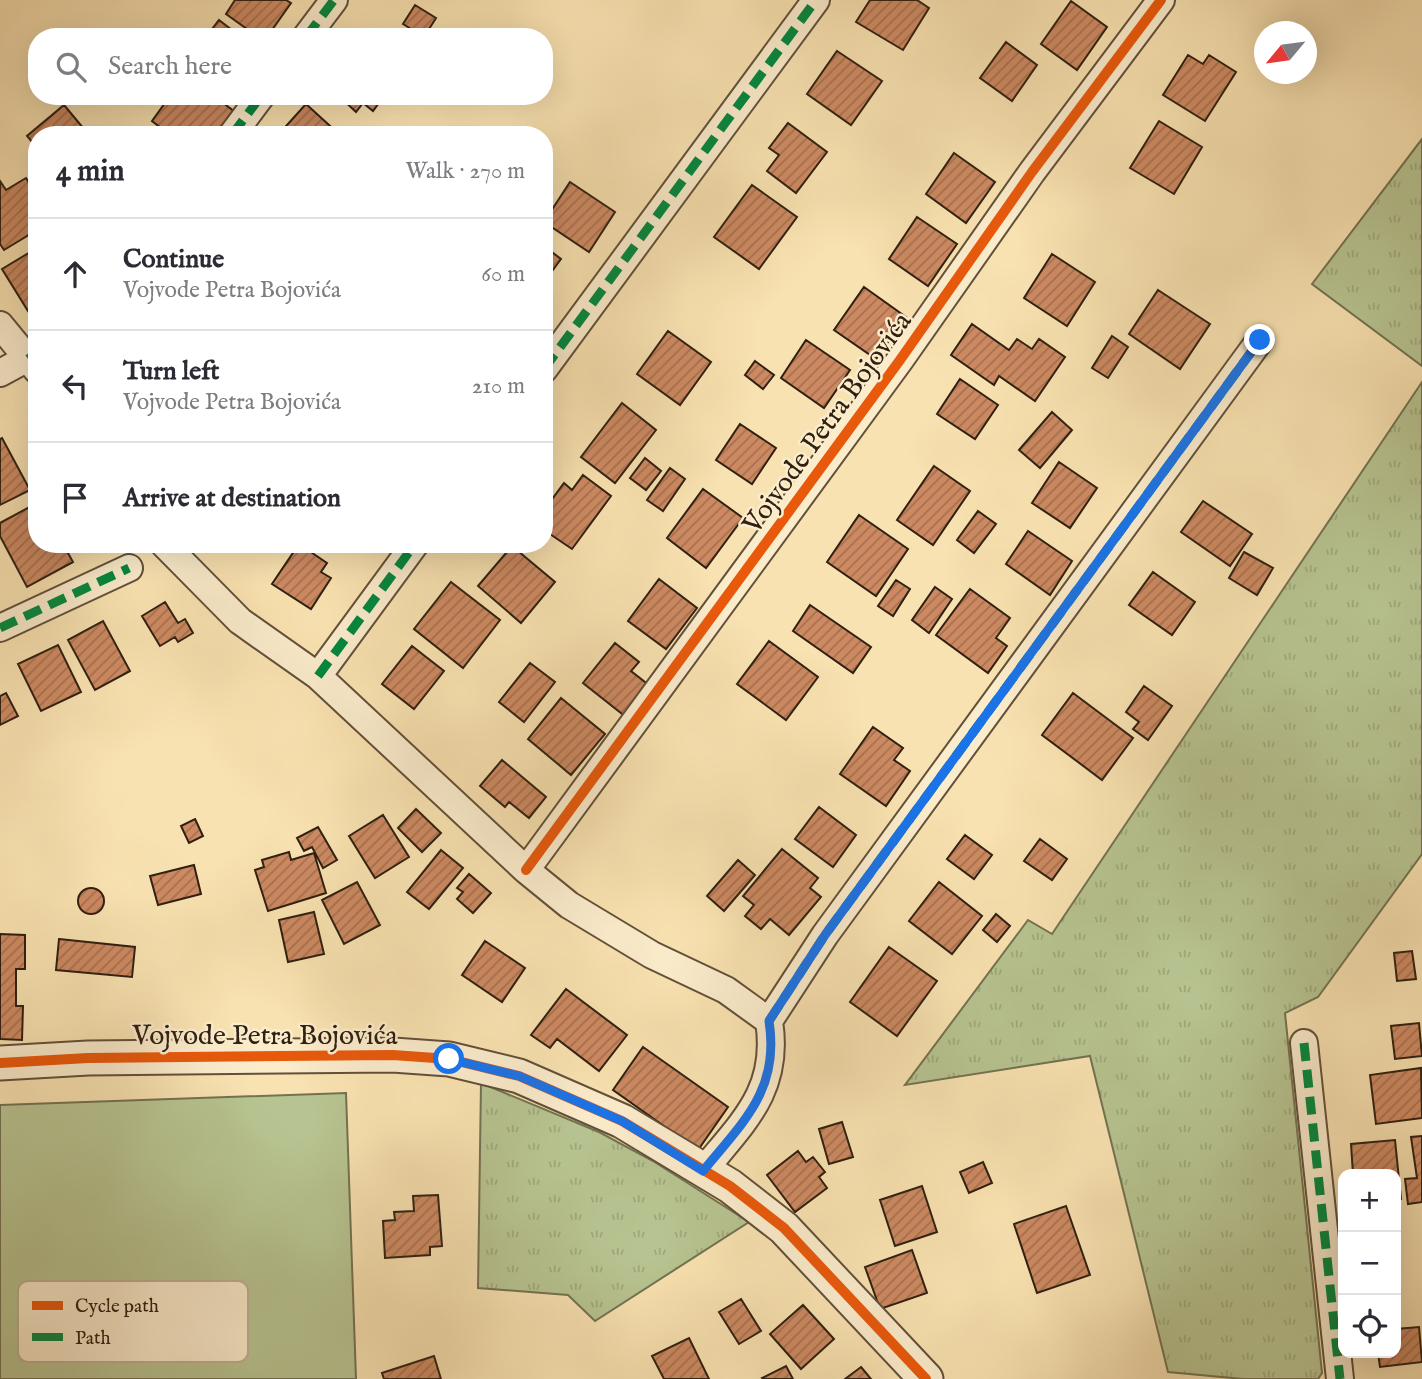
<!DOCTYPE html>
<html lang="en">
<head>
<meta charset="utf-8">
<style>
  body { margin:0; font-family:"IM FELL English",serif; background:#f7f7f7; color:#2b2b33 }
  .controls { position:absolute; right:21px; bottom:21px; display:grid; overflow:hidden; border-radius:14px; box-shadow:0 7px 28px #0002 }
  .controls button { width:63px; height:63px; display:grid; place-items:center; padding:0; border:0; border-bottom:2px solid #e1e1e2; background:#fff; color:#2b2b33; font:35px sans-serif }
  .compass { position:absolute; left:1254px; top:21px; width:63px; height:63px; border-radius:50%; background:#fff; box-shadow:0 7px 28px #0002; rotate:241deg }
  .stop { position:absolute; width:21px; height:21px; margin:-16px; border:5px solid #1a73e8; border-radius:50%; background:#fff }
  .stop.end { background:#1a73e8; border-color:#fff; box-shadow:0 2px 7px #0008 }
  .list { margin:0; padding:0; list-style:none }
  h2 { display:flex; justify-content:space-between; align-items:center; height:91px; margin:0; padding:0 28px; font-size:30px }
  h2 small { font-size:23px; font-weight:400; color:#7c7c81 }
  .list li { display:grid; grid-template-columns:46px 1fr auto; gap:21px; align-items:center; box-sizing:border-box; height:112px; padding:0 28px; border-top:2px solid #e1e1e2 }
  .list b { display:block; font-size:26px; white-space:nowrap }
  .list p { margin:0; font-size:23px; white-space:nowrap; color:#7c7c81 }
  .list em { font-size:23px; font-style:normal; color:#7c7c81 }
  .icon { flex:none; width:38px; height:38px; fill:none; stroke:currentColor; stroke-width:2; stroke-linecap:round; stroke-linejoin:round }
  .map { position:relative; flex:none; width:1422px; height:1379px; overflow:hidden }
  .search { position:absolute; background:#fff; box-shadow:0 7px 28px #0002; left:28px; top:28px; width:525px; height:77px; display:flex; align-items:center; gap:18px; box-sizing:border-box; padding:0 24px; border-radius:28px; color:#7c7c81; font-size:26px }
  .panel { position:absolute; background:#fff; box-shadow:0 7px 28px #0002; left:28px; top:126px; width:525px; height:427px; border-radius:28px }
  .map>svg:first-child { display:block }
</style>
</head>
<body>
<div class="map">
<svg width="1422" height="1379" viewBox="0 0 1422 1379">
  <defs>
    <pattern id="grass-tufts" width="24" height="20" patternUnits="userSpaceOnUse" patternTransform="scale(1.75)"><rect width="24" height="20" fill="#b7c491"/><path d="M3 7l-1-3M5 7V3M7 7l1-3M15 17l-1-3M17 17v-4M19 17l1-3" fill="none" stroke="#9ea87c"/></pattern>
    <pattern id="building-hatch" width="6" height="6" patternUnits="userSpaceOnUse" patternTransform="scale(1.75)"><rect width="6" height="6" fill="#cd8a62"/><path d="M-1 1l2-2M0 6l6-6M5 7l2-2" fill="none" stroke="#a7704f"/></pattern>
  </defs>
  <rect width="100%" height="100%" fill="#f9e2b1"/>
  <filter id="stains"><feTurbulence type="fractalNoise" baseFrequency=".00286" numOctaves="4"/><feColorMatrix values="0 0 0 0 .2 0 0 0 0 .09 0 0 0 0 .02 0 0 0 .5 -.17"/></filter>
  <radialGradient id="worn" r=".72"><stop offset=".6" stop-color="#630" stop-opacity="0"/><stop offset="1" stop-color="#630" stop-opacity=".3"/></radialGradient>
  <!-- grass -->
  <path fill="url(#grass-tufts)" stroke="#737251" stroke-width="2" d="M1422 139V366L1312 284Z
    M1422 382V854L1318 997 1285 1013 1322 1373 1318 1379H1243L1168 1372 1090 1056 905 1085 1028 920 1052 934Z
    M481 1083 599 1132 653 1161 749 1222 595 1321 568 1295 478 1288Z"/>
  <!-- pitch -->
  <path fill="#b7c491" stroke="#737251" stroke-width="2" d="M346 1093 356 1379H0V1105Z"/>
  <!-- building -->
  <path fill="url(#building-hatch)" stroke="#2f2011" stroke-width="2" d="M235 0H286L291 3 267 37H258L226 14Z
    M870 0H917L929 8 903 50 856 22Z
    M1071 1 1107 27 1077 70 1041 44Z
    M415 5 436 18 424 37 403 24Z
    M219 20 241 37H206Z
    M1006 42 1037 65 1012 101 980 78Z
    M837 51 882 81 851 125 807 94Z
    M1188 55 1203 64 1209 55 1236 72 1205 121 1163 95Z
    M170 96H214L235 112 218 135H170L152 121Z
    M339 96H384L373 111 363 103 356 112Z
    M306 104 340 135H278Z
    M64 105 89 135H37V148L27 136Z
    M1159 121 1202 147 1174 194 1130 168Z
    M788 123 827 152 796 193 767 171 779 155 769 148Z
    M954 153 995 182 966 223 926 194Z
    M26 178 37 195V230L4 250 0 244V181L6 190Z
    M570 182 615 212 589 252 544 222Z
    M752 185 797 217 759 269 714 237Z
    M917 217 957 244 928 286 889 259Z
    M544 246 561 259 544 282Z
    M37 248V305L28 311 2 269Z
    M1052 254 1095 282 1067 326 1024 298Z
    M864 287 906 317 876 359 834 330Z
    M1158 290 1210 324 1180 369 1129 334Z
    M972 324 1009 350 1017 339 1032 349 1039 339 1065 357 1035 401 999 376 994 385 951 355Z
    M668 331 711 362 680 405 637 374Z
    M1112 336 1128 347 1108 378 1092 368Z
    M806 340 850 370 824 408 781 378Z
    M755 361 774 375 763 389 745 375Z
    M960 379 998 405 975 439 937 414Z
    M622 403 656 430 615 483 581 457Z
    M1052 412 1072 430 1040 468 1019 450Z
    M740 424 776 448 752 484 716 460Z
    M2 438 30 490 0 505V439Z
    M645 458 661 471 646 490 630 478Z
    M1059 462 1097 488 1070 528 1032 503Z
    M934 466 970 491 933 545 897 520Z
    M670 468 685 479 663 511 647 500Z
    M583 475 611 496 572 549 544 530V510L564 483 572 490Z
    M703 489 743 518 706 568 667 538Z
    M1203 501 1252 534 1230 566 1181 532Z
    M37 503V544H63L73 562 27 587 0 536V523Z
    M978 511 996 524 974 553 957 540Z
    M859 515 908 549 876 596 827 562Z
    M1028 531 1072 561 1050 595 1006 564Z
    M299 544 327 563 321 572 331 578 311 609 272 584Z
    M512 546 555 582 521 623 478 586Z
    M1244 552 1273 568 1257 595 1229 578Z
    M1153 572 1195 602 1172 635 1129 605Z
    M659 579 697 608 666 649 628 621Z
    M896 580 910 589 893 616 878 606Z
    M451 582 500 620 463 668 414 629Z
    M935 587 952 599 929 633 912 620Z
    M970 589 1010 618 996 638 1007 646 988 673 936 635Z
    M165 602 178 623 185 619 193 633 178 642 175 637 160 646 142 616Z
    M810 605 871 647 853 673 793 631Z
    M103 621 130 671 95 690 68 640Z
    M769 641 818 677 786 720 737 684Z
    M615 643 639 662 631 671 650 686 626 717 583 683Z
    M58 645 81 692 41 711 18 664Z
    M412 646 444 671 414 709 382 684Z
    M530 663 555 682 524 722 499 702Z
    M1144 686 1172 706 1148 740 1133 729 1139 722 1126 712Z
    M6 693 18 716 0 725V696Z
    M1073 693 1133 738 1102 780 1042 735Z
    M561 698 605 734 571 775 528 739Z
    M873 727 903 748 894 760 910 771 886 806 840 774Z
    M502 760 546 797 529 818 509 802 505 807 480 786Z
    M819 807 856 835 833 867 795 839Z
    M416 809 441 833 422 852 398 828Z
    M383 815 409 857 375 878 349 836Z
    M195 819 203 836 189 843 181 826Z
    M318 827 337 860 323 868 312 847 304 851 297 838Z
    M965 835 992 855 974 879 947 859Z
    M1040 839 1067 859 1052 880 1024 861Z
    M782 849 818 878 810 888 821 897 789 935 770 919 761 929 745 916 754 905 743 896Z
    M441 850 463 868 429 909 407 892Z
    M289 852 291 860 314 853 326 893 268 911 255 870 264 867 262 860Z
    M738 860 755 875 724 911 707 896Z
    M194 865 201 894 158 905 150 876Z
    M469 874 491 893 473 913 457 899 463 892 457 888Z
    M357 882 380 925 344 944 322 900Z
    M939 882 982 916 952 954 909 921Z
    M78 901a13 13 0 1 1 26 0a13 13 0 1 1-26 0Z
    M314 912 324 954 288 962 279 920Z
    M996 914 1010 926 997 942 983 930Z
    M0 934 25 935V969H16V1006H23L22 1040 0 1039Z
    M59 939 135 947 132 977 56 970Z
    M485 941 525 968 502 1002 462 975Z
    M889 947 937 981 897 1036 850 1002Z
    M1412 951 1416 979 1397 981 1394 953Z
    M566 989 627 1035 599 1071 557 1039 550 1048 531 1035Z
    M1419 1023 1422 1056 1395 1059 1391 1026Z
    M643 1047 728 1107 698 1150 613 1090Z
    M1421 1068 1422 1118 1376 1124 1370 1075Z
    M842 1122 853 1157 829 1164 819 1129Z
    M1422 1136V1202L1408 1204 1405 1179 1417 1178 1411 1137Z
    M1395 1140 1401 1199 1396 1200V1174H1353L1351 1144Z
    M798 1151 806 1162 813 1157 825 1172 819 1177 827 1188 795 1212 767 1175Z
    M983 1162 992 1183 969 1193 960 1172Z
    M922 1186 937 1232 895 1246 880 1200Z
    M438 1195 442 1246 430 1247V1255L385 1258 383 1221 395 1220 394 1212 414 1211 413 1196Z
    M1066 1206 1090 1275 1037 1293 1014 1224Z
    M912 1250 927 1293 880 1309 865 1267Z
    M741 1299 761 1331 739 1344 719 1312Z
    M803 1305 834 1339 801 1369 770 1334Z
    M1419 1327 1422 1362 1380 1367 1378 1353H1396V1329Z
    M689 1338 709 1379H664L652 1356Z
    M434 1356 441 1379H384L382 1373Z
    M786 1366 793 1379H763L762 1378Z
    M861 1367 871 1379H845Z"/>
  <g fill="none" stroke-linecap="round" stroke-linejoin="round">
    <!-- minor casing -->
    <g stroke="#625039" stroke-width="30">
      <path id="minor" d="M306 37 334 0
        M232 135 261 96
        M0 325 37 370
        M544 369 816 0
        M0 373 37 353
        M164 544 240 621 318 676 526 870 569 905 652 955 726 990 769 1021C780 1090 743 1122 703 1171
        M0 628 129 568
        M318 676 415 544
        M526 870 900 360 1032 172 1161 0
        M769 1021 825 935 1260 340
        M1304 1043 1340 1379"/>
    </g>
    <!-- tertiary casing -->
    <g stroke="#625039" stroke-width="37">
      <path id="tertiary" d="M0 1063 88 1058 393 1055 449 1059 519 1076 622 1121 730 1186 784 1228 926 1379"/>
    </g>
    <!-- minor -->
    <use href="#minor" stroke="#fbeccc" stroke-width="26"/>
    <!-- tertiary -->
    <use href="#tertiary" stroke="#fbeccc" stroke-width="33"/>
    <!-- quiet -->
    <path stroke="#00873e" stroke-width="9" stroke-dasharray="18 9" stroke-linecap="butt" d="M306 37 334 0
      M232 135 261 96
      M28 359 37 353
      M544 369 816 0
      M0 628 129 568
      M318 676 415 544
      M769 1021 825 935 1260 340
      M1304 1043 1340 1379"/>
    <!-- cycleway casing -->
    <g stroke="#fbeccc" stroke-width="15">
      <path id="cycleway" d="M526 870 900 360 1032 172 1161 0
        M0 1063 88 1058 393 1055 449 1059 519 1076 622 1121 730 1186 784 1228 926 1379"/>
    </g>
    <!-- cycleway -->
    <use href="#cycleway" stroke="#e8590c" stroke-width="10"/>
  </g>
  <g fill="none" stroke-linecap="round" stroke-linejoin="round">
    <!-- route -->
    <path stroke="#1a73e8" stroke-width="9" d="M449 1059 519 1076 622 1121 703 1171C743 1122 780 1090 769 1021L825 935 1260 340"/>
  </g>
  <g text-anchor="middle" stroke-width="5" stroke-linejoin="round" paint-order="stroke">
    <!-- street labels -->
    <g font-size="28" fill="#2f2011" stroke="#fbeccc">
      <text transform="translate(826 422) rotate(-54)" y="10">Vojvode Petra Bojovića</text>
      <text x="265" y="1044">Vojvode Petra Bojovića</text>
    </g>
  </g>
  <!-- legend -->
  <rect x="18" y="1281" width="230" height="81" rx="10" fill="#fbeccc" stroke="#beaf94" stroke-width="2"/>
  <rect x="32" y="1301" width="31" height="9" fill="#e8590c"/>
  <rect x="32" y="1333" width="31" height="8" fill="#00873e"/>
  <g font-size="19" fill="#2f2011">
    <text x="75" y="1312">Cycle path</text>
    <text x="75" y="1344">Path</text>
  </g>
  <rect width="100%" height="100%" filter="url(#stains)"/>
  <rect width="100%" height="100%" fill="url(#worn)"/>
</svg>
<div class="controls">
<button>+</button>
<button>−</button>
<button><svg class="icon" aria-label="locate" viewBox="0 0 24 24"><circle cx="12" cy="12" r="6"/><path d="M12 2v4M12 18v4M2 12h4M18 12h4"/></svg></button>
</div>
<svg class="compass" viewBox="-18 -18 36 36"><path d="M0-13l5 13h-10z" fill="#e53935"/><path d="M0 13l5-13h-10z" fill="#7c7c81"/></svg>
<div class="stop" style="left:449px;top:1059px"></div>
<div class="stop end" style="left:1260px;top:340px"></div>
<div class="search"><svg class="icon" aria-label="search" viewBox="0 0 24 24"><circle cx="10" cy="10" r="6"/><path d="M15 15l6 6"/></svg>Search here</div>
<section class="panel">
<h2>4 min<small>Walk · 270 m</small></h2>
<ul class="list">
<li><svg class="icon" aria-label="ahead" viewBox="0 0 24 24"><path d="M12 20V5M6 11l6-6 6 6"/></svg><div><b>Continue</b><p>Vojvode Petra Bojovića</p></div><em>60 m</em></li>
<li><svg class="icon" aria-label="left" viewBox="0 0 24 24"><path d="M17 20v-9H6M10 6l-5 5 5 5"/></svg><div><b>Turn left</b><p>Vojvode Petra Bojovića</p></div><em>210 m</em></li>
<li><svg class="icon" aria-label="arrive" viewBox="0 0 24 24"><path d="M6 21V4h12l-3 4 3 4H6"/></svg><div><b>Arrive at destination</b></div></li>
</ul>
</section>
</div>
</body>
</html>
